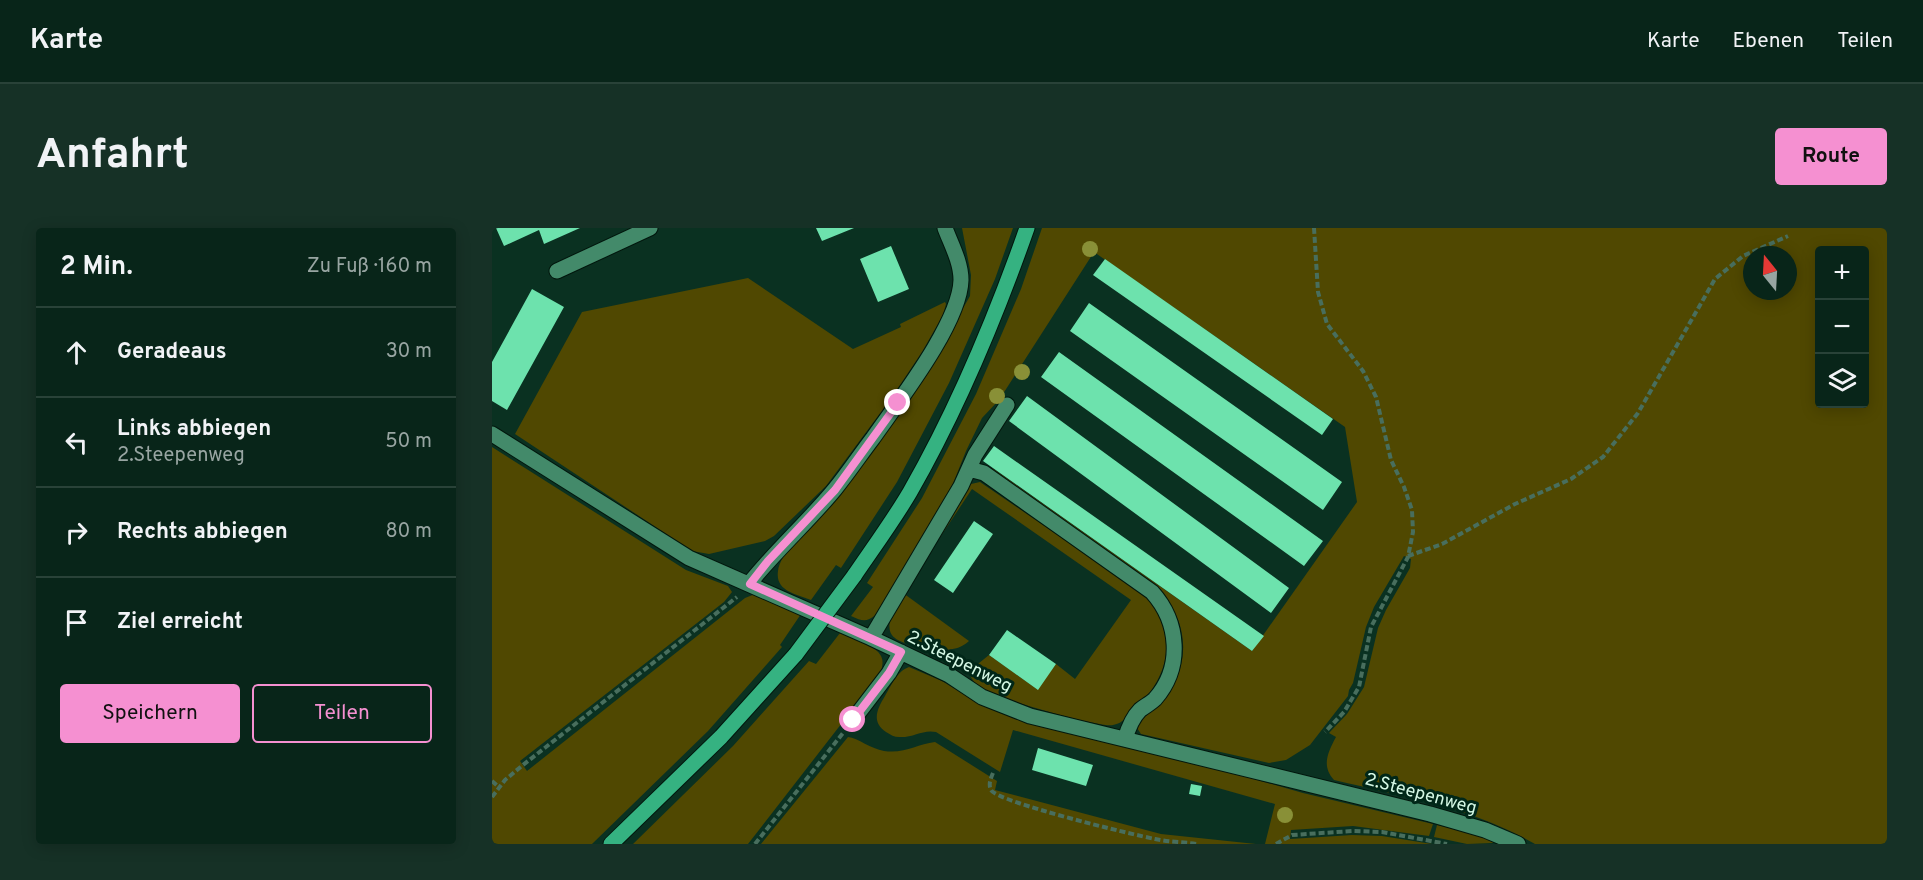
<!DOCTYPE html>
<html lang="de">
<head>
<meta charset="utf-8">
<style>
  body { margin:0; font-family:Overpass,sans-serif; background:#163126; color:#f1f3f6 }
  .controls { position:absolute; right:18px; top:18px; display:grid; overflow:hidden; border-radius:6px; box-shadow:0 3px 15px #0003 }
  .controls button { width:54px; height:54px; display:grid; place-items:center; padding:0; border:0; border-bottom:2px solid #294238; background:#082519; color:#f1f3f6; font:30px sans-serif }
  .compass { position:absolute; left:1251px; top:18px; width:54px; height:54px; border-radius:50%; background:#082519; box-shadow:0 3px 15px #0003; rotate:342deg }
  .stop { position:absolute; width:18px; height:18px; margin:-14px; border:4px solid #f590d1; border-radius:50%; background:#fff }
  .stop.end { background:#f590d1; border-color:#fff; box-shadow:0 2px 6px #0008 }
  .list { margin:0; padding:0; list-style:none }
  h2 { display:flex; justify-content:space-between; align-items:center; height:78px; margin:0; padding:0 24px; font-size:26px }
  h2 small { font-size:20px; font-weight:400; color:#98a5a2 }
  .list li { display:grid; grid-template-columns:39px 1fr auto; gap:18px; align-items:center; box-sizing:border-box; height:90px; padding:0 24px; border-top:2px solid #294238 }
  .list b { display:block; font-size:22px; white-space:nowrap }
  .list p { margin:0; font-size:20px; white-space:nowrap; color:#98a5a2 }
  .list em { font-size:20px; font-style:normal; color:#98a5a2 }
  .actions { display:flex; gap:12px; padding:18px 24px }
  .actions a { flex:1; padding:14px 0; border:2px solid #f590d1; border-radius:6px; text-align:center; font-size:21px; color:#f590d1 }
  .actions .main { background:#f590d1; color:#111 }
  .icon { flex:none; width:33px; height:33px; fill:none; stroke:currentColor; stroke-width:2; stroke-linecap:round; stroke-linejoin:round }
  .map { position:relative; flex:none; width:1395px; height:616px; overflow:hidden; border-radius:6px }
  header { display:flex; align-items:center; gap:36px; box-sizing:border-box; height:84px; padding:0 30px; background:#082519; border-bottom:2px solid #294238 }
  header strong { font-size:28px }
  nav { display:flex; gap:33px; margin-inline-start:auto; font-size:21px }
  .intro { display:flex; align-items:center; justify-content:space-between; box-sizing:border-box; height:144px; padding:0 36px }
  h1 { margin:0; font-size:42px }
  .button { padding:15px 27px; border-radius:6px; background:#f590d1; color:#111; font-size:21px; font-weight:700 }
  main { display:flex; gap:36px; padding:0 36px }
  aside { flex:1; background:#082519; border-radius:6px; box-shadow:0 3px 15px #0003 }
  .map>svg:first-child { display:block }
</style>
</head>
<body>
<header>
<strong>Karte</strong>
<nav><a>Karte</a><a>Ebenen</a><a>Teilen</a></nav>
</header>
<div class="intro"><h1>Anfahrt</h1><a class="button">Route</a></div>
<main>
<aside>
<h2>2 Min.<small>Zu Fuß · 160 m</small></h2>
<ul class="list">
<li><svg class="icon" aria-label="ahead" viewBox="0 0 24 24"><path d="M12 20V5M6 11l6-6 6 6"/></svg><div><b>Geradeaus</b></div><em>30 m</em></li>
<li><svg class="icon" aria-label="left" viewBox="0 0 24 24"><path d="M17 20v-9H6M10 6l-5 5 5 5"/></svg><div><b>Links abbiegen</b><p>2.Steepenweg</p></div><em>50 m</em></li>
<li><svg class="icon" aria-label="right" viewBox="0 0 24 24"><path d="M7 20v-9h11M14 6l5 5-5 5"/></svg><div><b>Rechts abbiegen</b></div><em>80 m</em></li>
<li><svg class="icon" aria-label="arrive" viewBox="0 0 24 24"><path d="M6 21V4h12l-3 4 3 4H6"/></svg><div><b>Ziel erreicht</b></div></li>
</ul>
<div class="actions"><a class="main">Speichern</a><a>Teilen</a></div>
</aside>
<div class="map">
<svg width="1395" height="616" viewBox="0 0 1395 616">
  <rect width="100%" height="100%" fill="#0a3121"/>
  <!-- green -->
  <path fill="#504801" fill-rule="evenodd" d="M470 0H521L503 51 457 155 405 254 349 340 344 337 319 372C304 366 283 363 286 343 288 321 333 283 348 266 360 252 370 237 381 222 417 173 448 121 478 68L479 47Z
    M550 0H1395V616H1043C979 579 913 569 842 552 829 538 836 524 844 509L837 505 855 486 872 459 886 400 894 382 918 340 919 331 912 328 882 379 874 399 861 455 857 462 856 468 818 517 794 532 777 535 649 506 645 500C652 485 661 485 670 473 700 438 698 393 665 360L503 245 500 240 760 423 865 274 853 199 602 24 507 172 490 190 474 223 460 258 390 380C379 392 375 396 359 388L381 359 375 355 430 270 484 166 529 61ZM1328 22H1372V176H1328ZM1260 27H1296V63H1260Z
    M256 50 361 121 409 99 408 96 453 74 454 76 451 87 430 124 398 172 334 258 282 308 273 313 217 326 200 323 23 206 90 84Z
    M0 219 194 342 236 358 240 364 232 374 28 533 35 543 253 370 263 366 309 386 288 417 290 419 216 503 100 616H0Z
    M488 254 655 368C678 400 682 431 658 464 653 470 646 474 641 480 635 488 632 495 621 497 608 500 509 471 494 463 485 459 480 452 476 444L497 427 545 461 564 436 583 451 639 372 480 261 411 365 477 413C463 426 447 421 429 418 419 417 401 414 398 403 391 382 458 284 472 261L479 256Z
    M348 405C357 409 385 418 389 428 392 434 390 440 388 446L256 616H141L241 518 317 433 324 436Z
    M417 439 450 453 486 475 535 495 741 545 811 565 941 596 937 608 861 598 799 602 798 611 860 607 890 608 940 616H773L783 576 521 502 508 544 444 504C431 501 421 510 407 509 402 509 399 507 394 504 379 494 385 481 393 468 399 458 405 443 417 439Z
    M356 509C366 510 379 521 392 523 413 526 425 516 443 514L505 553 503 562 669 606 764 616H269Z
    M945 597 991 608 1000 612 1001 615 975 616 942 609Z"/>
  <!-- building -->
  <path fill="#6de2ad" d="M4 0H88L52 16 47 2 12 18Z
    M324 0H362L330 13Z
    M399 18 417 61 386 74 368 31Z
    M613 31 841 191 830 207 601 47Z
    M40 61 72 79 15 182 0 173V134Z
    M597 75 850 254 831 282 578 103Z
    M567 124 831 313 812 338 549 149Z
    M535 168 797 360 779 385 517 193Z
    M502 218 772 408 760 423 491 233Z
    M482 293 501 306 461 365 442 352Z
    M515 402 564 436 546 462 497 427Z
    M546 520 601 537 594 558 540 542Z
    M699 556 710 558 708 568 697 566Z"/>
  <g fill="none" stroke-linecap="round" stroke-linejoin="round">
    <!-- minor casing -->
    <g stroke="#02170d" stroke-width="17">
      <path id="minor" d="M65 43 158 0
        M0 206 197 330 379 410 457 447 490 469 538 488 938 586 993 602 1026 616
        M477 241 492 245 660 364C687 394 691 439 663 471 659 475 653 478 648 482 641 489 636 501 633 511
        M257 356C284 322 316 294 343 261 356 245 368 227 381 210 406 174 468 95 469 52 469 34 459 16 453 0
        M379 410 469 258 483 227 515 177
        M361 492 397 445 409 424"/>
    </g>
    <!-- major casing -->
    <g stroke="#02170d" stroke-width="17">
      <path id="major" d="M362 348C381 320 401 293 418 264 466 180 503 91 535 0
        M119 616 229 509 304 426"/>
    </g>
    <!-- path -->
    <path stroke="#486e5d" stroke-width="4" stroke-dasharray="6 3" stroke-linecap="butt" d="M822 0 826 64 835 96 871 143 884 169 899 232 912 259 920 282 921 304 916 329 879 399 867 459 852 484 833 504
      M916 328 950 316 1023 276 1079 251 1111 229 1146 185 1223 51 1251 28 1296 8
      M501 545C499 550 496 556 499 562 505 574 642 607 663 611 677 614 691 614 705 616
      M0 553 7 559
      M0 569 13 552 31 537 245 369
      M263 616 351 505
      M784 616 800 607 861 603 890 604 955 616"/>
    <!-- minor -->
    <use href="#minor" stroke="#438a6a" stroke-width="15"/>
    <!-- major -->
    <use href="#major" stroke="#35b281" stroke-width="15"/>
    <!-- major-bridge casing -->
    <g stroke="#02170d" stroke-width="17" stroke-linecap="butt">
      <path id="major-bridge" d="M304 426 362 348"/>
    </g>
    <!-- major-bridge -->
    <use href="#major-bridge" stroke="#35b281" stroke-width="15"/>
  </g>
  <!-- trees -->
  <g fill="#899037">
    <circle cx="598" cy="21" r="8"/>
    <circle cx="530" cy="144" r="8"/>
    <circle cx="505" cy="168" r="8"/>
    <circle cx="793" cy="587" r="8"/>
  </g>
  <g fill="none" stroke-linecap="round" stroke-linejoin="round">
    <!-- route -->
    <path stroke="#f590d1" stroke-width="8" d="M361 492 397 445 409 424 258 356 276 333 343 262 406 175"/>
  </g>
  <g text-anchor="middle" stroke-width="6" stroke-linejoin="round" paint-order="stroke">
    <!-- street labels -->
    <g font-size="18" fill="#d5f8e5" stroke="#002718">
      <text transform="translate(468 433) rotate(27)" y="6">2.Steepenweg</text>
      <text transform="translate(929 565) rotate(15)" y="6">2.Steepenweg</text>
    </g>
  </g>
</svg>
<div class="controls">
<button>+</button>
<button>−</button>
<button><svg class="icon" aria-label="layers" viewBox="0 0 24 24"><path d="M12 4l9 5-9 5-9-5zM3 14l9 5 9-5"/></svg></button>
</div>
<svg class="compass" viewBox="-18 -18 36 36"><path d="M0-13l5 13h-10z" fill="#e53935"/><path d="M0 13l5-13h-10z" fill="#98a5a2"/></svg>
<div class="stop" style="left:361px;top:492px"></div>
<div class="stop end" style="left:406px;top:175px"></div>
</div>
</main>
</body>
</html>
